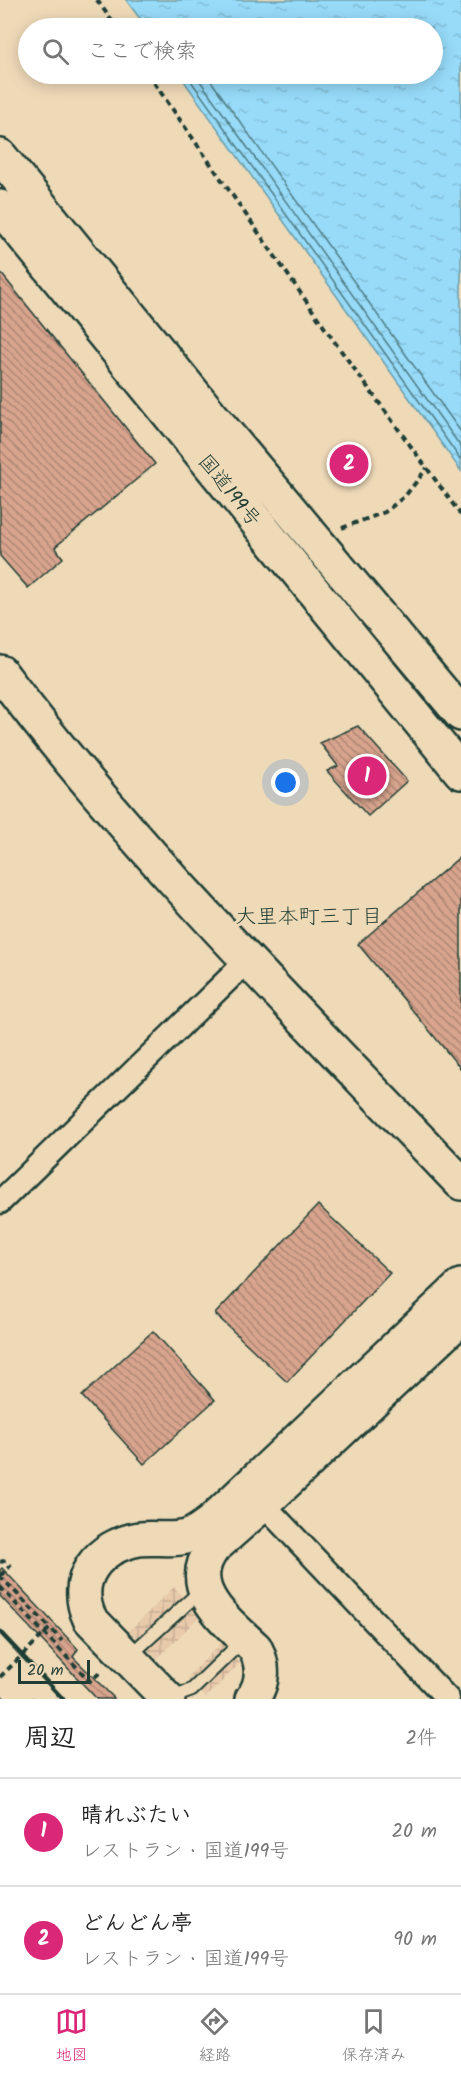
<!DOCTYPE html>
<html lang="ja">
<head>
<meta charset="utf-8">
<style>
  body { margin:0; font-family:Kalam,"Klee One",sans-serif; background:#f6f6f6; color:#222 }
  .scale { position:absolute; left:18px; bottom:15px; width:72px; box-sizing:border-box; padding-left:6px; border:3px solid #1f3d34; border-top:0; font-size:16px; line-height:21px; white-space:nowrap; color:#1f3d34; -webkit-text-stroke:4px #efdab8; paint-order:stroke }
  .you { position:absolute; left:286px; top:783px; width:21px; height:21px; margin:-15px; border:4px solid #fff; border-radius:50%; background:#1a73e8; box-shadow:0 0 0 9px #1a73e833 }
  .badge { display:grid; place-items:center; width:39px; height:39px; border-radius:50%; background:#db2777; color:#fff; font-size:20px; font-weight:700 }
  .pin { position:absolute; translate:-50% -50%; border:3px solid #fff; box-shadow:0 2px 6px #0006 }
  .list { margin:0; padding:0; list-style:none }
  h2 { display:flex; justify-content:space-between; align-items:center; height:78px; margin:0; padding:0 24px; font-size:26px }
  h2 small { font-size:20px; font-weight:400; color:#767676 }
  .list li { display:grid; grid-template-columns:39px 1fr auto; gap:18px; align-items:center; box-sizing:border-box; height:108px; padding:0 24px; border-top:2px solid #e0e0e0 }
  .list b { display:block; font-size:22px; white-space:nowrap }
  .list p { margin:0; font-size:20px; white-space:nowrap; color:#767676 }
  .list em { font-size:20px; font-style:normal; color:#767676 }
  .icon { flex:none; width:33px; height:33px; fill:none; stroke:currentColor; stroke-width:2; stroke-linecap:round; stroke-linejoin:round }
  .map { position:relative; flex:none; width:461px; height:1699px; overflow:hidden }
  .search { position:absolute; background:#fff; box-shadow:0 3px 15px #0003; left:18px; right:18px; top:18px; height:66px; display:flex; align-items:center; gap:15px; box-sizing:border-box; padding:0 21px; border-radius:33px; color:#767676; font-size:22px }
  .sheet { height:294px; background:#fff }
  nav { display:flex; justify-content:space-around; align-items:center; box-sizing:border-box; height:84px; border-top:2px solid #e0e0e0; background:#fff; font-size:16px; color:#767676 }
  nav a { display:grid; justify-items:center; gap:3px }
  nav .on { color:#db2777 }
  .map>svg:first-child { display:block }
</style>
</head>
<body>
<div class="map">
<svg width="461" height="1699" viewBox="0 0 461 1699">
  <defs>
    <pattern id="industrial-grid" width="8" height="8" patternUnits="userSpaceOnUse" patternTransform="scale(1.5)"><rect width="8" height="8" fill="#e8caab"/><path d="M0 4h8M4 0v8" fill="none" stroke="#c7ae94"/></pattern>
    <pattern id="water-ripples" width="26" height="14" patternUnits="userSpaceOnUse" patternTransform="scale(1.5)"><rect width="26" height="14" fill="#97dbf9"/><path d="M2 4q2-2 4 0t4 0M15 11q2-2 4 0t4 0" fill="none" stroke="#82bdd6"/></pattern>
    <pattern id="building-back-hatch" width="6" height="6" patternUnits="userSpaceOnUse" patternTransform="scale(1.5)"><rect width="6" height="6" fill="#d8a48d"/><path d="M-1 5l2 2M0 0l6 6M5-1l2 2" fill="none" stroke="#af8774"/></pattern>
  </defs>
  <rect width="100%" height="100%" fill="#efdab8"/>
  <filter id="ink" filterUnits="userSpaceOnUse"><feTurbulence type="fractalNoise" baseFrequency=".0167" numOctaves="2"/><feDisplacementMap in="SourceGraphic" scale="12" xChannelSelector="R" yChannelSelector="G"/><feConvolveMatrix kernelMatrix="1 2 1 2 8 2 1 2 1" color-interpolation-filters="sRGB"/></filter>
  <g filter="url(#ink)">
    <!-- industrial -->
    <path fill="url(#industrial-grid)" d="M174 1587 200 1616 157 1659 129 1631Z
      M221 1643 240 1663 206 1698 187 1678Z"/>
    <!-- water -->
    <path fill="url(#water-ripples)" stroke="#679caa" stroke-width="1.5" d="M126 0H461V471L179 74H432V28H147Z"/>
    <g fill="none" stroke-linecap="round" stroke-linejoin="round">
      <!-- shore -->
      <path stroke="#4f7c83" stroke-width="1.5" d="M186 74 461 460
        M195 74 461 447
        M206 74 461 432"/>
    </g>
    <!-- building -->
    <path fill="url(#building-back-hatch)" stroke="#1f3d34" stroke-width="1.5" d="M0 272 155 464 55 547 63 558 28 588 0 556Z
      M358 726 407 781 368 816 327 771 338 766 320 743Z
      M461 856V1069L358 944Z
      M318 1205 390 1273 287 1382 215 1314Z
      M153 1331 215 1400 144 1464 82 1396Z
      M2 1568 78 1649 73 1657 114 1698 112 1699H97L0 1596V1570Z"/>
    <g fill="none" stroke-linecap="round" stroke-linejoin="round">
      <!-- lane casing -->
      <g stroke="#1f3d34" stroke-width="16">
        <path id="lane" d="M126 1650 138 1648 194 1597 200 1587
          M167 1692 181 1694 192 1690 232 1651 236 1637"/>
      </g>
      <!-- street casing -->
      <g stroke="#1f3d34" stroke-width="27">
        <path id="street" d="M0 1202 248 960
          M263 1504 448 1699"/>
      </g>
      <!-- secondary casing -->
      <g stroke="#1f3d34" stroke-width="38">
        <path id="secondary" d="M0 672C136 853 304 1018 461 1183
          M168 1699 90 1619C71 1579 98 1546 139 1539 155 1537 171 1541 186 1537 195 1535 203 1528 210 1523L461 1286
          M252 1699C264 1683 264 1665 255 1648 228 1622 182 1589 213 1548L263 1504 461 1318"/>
      </g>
      <!-- highway casing -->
      <g stroke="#1f3d34" stroke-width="38">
        <path id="highway" d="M0 156 210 414 461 714
          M0 207 461 772"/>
      </g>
      <!-- path -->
      <path stroke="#1f3d34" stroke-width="4" stroke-dasharray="6 4.5" stroke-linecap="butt" d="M97 0 117 28
        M148 74 334 341 461 515
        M342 528 385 512 405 496 427 468
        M0 1562 8 1560
        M0 1576 50 1628
        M0 1576 12 1564
        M0 1587 90 1681 102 1671
        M32 1699H33"/>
      <!-- lane -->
      <use href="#lane" stroke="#efdab8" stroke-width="12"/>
      <!-- street -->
      <use href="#street" stroke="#efdab8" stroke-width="22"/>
      <!-- secondary -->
      <use href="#secondary" stroke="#efdab8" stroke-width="33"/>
      <!-- highway -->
      <use href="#highway" stroke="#efdab8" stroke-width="33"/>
      <!-- rail -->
      <path stroke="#1f3d34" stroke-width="4.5" d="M0 1632 63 1699
        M0 1696 3 1699"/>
      <!-- path-bridge -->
      <path stroke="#1f3d34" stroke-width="4" stroke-dasharray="6 4.5" stroke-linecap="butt" d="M0 1677 50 1628 62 1641"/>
    </g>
  </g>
  <g text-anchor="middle" stroke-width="6" stroke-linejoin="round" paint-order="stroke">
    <!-- street labels -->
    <g font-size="20" fill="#1f3d34" stroke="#efdab8">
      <text transform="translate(230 490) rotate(51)" y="7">国道199号</text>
    </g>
    <!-- neighbourhood labels -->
    <g font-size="21" fill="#1f3d34" stroke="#efdab8">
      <text x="309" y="923">大里本町三丁目</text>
    </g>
  </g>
</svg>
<div class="scale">20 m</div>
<div class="you"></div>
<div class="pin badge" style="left:367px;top:776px">1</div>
<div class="pin badge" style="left:349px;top:464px">2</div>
<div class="search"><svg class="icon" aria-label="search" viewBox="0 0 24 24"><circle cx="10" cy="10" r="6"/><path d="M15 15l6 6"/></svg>ここで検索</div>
</div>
<section class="sheet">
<h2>周辺<small>2件</small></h2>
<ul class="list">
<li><span class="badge">1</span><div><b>晴れぶたい</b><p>レストラン · 国道199号</p></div><em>20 m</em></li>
<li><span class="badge">2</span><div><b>どんどん亭</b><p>レストラン · 国道199号</p></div><em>90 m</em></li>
</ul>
</section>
<nav>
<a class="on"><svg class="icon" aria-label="map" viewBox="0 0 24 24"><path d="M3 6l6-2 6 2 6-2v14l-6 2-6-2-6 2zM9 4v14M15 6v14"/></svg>地図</a>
<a><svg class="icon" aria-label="directions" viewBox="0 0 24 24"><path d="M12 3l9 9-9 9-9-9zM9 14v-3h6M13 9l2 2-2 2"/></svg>経路</a>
<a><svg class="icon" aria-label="saved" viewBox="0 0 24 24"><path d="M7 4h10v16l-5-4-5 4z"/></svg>保存済み</a>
</nav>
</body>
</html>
